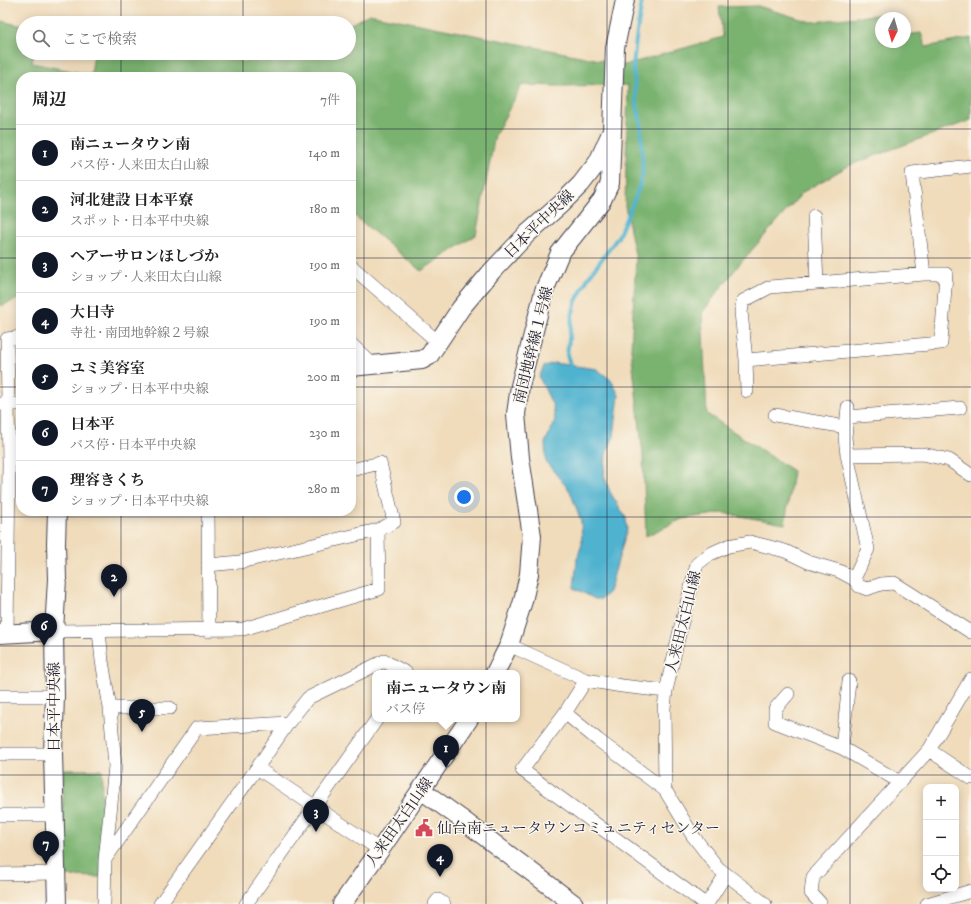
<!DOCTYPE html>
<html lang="ja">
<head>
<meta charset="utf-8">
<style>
  body { margin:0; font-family:"IM FELL DW Pica","Noto Serif JP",serif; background:#f2f2f2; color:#222 }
  .controls { position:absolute; right:12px; bottom:12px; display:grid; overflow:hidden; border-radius:8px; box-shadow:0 2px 10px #0003 }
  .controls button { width:36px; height:36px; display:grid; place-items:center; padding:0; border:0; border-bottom:1px solid #e0e0e0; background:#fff; color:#222; font:20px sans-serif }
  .compass { position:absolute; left:875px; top:12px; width:36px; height:36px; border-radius:50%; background:#fff; box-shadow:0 2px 10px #0003; rotate:185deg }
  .you { position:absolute; left:464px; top:497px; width:14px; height:14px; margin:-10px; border:3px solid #fff; border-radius:50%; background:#1a73e8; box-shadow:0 0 0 6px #1a73e833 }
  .badge { display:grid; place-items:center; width:26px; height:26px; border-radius:50%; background:#111827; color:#fff; font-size:13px; font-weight:700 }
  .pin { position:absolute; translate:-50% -33px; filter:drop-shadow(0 1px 2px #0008) }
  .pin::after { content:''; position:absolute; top:21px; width:14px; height:12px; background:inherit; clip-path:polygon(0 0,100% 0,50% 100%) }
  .popup { position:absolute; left:372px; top:670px; width:148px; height:52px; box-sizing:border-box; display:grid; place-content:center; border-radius:8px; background:#fff; filter:drop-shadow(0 1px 3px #0005); font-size:13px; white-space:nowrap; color:#767676 }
  .popup b { font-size:15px; color:#222 }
  .popup::after { content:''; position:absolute; left:50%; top:100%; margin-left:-8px; border:8px solid transparent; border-top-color:#fff }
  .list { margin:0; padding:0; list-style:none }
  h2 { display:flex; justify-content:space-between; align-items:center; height:52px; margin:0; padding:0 16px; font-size:17px }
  h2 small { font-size:13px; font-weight:400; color:#767676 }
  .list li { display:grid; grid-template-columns:26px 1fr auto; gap:12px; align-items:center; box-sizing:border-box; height:56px; padding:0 16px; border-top:1px solid #e0e0e0 }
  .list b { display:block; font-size:15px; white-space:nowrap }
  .list p { margin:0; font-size:13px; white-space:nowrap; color:#767676 }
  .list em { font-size:13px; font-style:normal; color:#767676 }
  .icon { flex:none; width:22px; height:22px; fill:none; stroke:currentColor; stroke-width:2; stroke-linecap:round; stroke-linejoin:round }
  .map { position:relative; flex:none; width:971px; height:904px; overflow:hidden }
  .search { position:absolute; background:#fff; box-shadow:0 2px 10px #0003; left:16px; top:16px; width:340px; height:44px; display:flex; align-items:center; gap:10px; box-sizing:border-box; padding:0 14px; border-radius:22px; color:#767676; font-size:15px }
  .panel { position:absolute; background:#fff; box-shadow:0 2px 10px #0003; left:16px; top:72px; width:340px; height:444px; border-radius:16px }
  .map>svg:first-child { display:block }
</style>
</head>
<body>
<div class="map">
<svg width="971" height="904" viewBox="0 0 971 904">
  <rect width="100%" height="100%" fill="#fbf7ec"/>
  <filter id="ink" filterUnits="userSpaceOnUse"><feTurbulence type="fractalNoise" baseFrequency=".025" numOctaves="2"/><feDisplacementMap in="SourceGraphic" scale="8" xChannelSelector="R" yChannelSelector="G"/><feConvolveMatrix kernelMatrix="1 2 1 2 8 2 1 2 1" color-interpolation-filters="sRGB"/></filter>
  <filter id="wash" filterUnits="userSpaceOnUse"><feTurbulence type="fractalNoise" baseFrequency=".012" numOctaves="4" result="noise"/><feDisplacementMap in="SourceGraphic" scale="16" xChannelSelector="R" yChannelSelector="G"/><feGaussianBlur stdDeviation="0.9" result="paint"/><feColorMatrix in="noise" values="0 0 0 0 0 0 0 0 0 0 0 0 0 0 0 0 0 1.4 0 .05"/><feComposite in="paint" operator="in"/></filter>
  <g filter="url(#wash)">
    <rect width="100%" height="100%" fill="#f0dcbb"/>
    <!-- forest -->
    <path fill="#7ab26f" stroke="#4e6a55" d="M758 6 811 22 884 14 886 18H881V42H905V35L921 33 926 47 971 38V120L850 165 803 192 737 267 702 313 707 414 793 471 785 524 723 513 682 519 646 536 643 455 631 349 636 259 625 206 628 85 561 86 522 85 495 135 476 235 421 271 351 213V77H21V298L0 306V21L23 26V53H34L32 63 91 75 94 53H193L246 62 275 53H349V25L369 14 625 65 723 37 719 7Z
      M63 770H102L101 877 63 876Z"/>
    <!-- water -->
    <path fill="#50b2cf" stroke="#396a85" d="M554 363 597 369 611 380 619 395 614 436 606 454 604 475 610 492 626 518 627 529 609 592 601 599H595L574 588 577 559 582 544 581 521 570 491 546 462 545 443 555 420 553 406 539 377 544 366Z"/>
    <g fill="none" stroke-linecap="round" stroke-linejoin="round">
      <!-- stream -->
      <path stroke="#50b2cf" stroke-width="4" d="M572 370 567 355 572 316 576 301 588 278 618 237 637 193 643 173 641 126 636 98 633 67 636 39 642 0"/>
    </g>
  </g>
  <g filter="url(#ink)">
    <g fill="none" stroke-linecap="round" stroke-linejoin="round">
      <!-- street casing -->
      <g stroke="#413e4e" stroke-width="14">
        <path id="street" d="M814 216 817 283
          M351 266 439 343
          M924 274H946L941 343 746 360 741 312 743 301 770 287Z
          M924 274 912 173 971 166
          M351 344 373 365
          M746 360 747 391
          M0 404H21
          M775 415 846 427
          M847 417 960 408
          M847 455 845 437 848 407
          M208 511 209 631
          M208 565 240 562 378 530
          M854 579 868 549 847 455 923 454 949 460 971 475
          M54 631 243 629 379 589 378 530 394 522 380 463 351 470
          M99 631 102 661 110 708 115 766 105 860 104 904
          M7 634 9 464 7 339 21 337
          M509 645 586 680 622 686 666 691 681 626 697 564 710 554 728 546 750 542 785 551 808 562 839 571 854 579 859 586 867 589 881 584 894 583 971 632
          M586 680 565 713 522 770 705 904
          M788 694 775 709V722L842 748 900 782
          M0 696H55
          M110 708H170
          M565 713 598 740 665 790 693 836 718 868 765 904
          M842 748 849 681
          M929 750 971 778
          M0 754H53
          M257 768 380 850
          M665 790 664 708 666 691
          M0 815H55
          M106 858 197 728 288 723
          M0 874 56 873
          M820 903 811 893 813 877 929 750 971 679
          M160 904 257 768 288 723 308 698 384 661 406 673
          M246 904 377 719
          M435 904 438 900 444 904
          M707 904 726 874
          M927 904 971 891"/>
      </g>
      <!-- secondary casing -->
      <g stroke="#413e4e" stroke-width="20">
        <path id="secondary" d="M351 367 422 360 429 356 461 308 492 271 527 234 561 204 581 184 598 162 612 131 615 48 625 0
          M0 634 54 631
          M495 673 509 645 523 601 529 574 532 536 520 458 516 414 520 386 544 291 560 253 602 200 610 183 612 131
          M421 790 460 818 574 904
          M57 904 53 754 55 696 54 631 57 579 56 544 57 511
          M342 904 380 850 469 719"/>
      </g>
      <!-- street -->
      <use href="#street" stroke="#fff" stroke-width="13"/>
      <!-- secondary -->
      <use href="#secondary" stroke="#fff" stroke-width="18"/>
    </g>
  </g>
  <!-- grid -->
  <path fill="none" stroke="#22223b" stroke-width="1" stroke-opacity="0.55" d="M121 0V23M243 0V23M364 0V904M486 0V904M607 0V904M728 0V904M850 0V904M121 53V77M243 53V77M0 129H21M351 129H971M0 258H21M351 258H971M0 387H21M351 387H971M121 511V904M243 511V904M0 517H971M0 646H971M0 775H971"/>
  <!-- icons -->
  <defs>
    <g id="civic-bare" transform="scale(1.38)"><path d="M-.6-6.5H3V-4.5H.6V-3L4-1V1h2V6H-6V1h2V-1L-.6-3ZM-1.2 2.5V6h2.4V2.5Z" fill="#d1495b" stroke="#fbf7ec" stroke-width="2.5" paint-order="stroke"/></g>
  </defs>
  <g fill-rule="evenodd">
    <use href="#civic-bare" x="424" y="828"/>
  </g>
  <g text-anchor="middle" stroke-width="3" stroke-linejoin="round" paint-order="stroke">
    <!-- street labels -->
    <g font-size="15" fill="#22223b" stroke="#fbf7ec">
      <text transform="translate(539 224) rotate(-44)" y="5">日本平中央線</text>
      <text transform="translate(533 345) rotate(-76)" y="5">南団地幹線１号線</text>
      <text transform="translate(683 622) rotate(-76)" y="5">人来田太白山線</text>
      <text transform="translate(54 707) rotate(-90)" y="5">日本平中央線</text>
      <text transform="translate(399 822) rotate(-55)" y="5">人来田太白山線</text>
    </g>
    <!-- poi labels -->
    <g font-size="15" fill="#22223b" stroke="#fbf7ec" text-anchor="start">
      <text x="437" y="833">仙台南ニュータウンコミュニティセンター</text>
    </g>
  </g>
</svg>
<div class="controls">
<button>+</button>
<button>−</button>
<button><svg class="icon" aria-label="locate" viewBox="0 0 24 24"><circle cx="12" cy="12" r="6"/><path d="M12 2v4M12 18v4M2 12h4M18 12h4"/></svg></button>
</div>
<svg class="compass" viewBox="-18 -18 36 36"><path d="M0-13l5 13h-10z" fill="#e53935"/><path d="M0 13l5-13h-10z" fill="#767676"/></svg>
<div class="you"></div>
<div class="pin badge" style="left:446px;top:768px">1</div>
<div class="popup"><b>南ニュータウン南</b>バス停</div>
<div class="pin badge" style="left:114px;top:597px">2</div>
<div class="pin badge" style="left:316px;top:832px">3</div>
<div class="pin badge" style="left:440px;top:877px">4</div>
<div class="pin badge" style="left:142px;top:732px">5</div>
<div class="pin badge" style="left:44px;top:646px">6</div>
<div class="pin badge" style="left:46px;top:864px">7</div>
<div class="search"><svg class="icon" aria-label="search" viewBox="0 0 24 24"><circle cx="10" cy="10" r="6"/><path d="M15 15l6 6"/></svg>ここで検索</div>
<section class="panel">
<h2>周辺<small>7件</small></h2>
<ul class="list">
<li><span class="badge">1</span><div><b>南ニュータウン南</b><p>バス停 · 人来田太白山線</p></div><em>140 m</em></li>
<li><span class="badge">2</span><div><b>河北建設 日本平寮</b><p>スポット · 日本平中央線</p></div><em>180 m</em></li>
<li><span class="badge">3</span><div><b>ヘアーサロンほしづか</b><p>ショップ · 人来田太白山線</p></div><em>190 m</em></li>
<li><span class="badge">4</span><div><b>大日寺</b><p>寺社 · 南団地幹線２号線</p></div><em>190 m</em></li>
<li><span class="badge">5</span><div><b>ユミ美容室</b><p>ショップ · 日本平中央線</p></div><em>200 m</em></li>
<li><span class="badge">6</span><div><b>日本平</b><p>バス停 · 日本平中央線</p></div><em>230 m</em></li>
<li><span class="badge">7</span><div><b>理容きくち</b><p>ショップ · 日本平中央線</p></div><em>280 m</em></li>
</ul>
</section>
</div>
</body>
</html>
